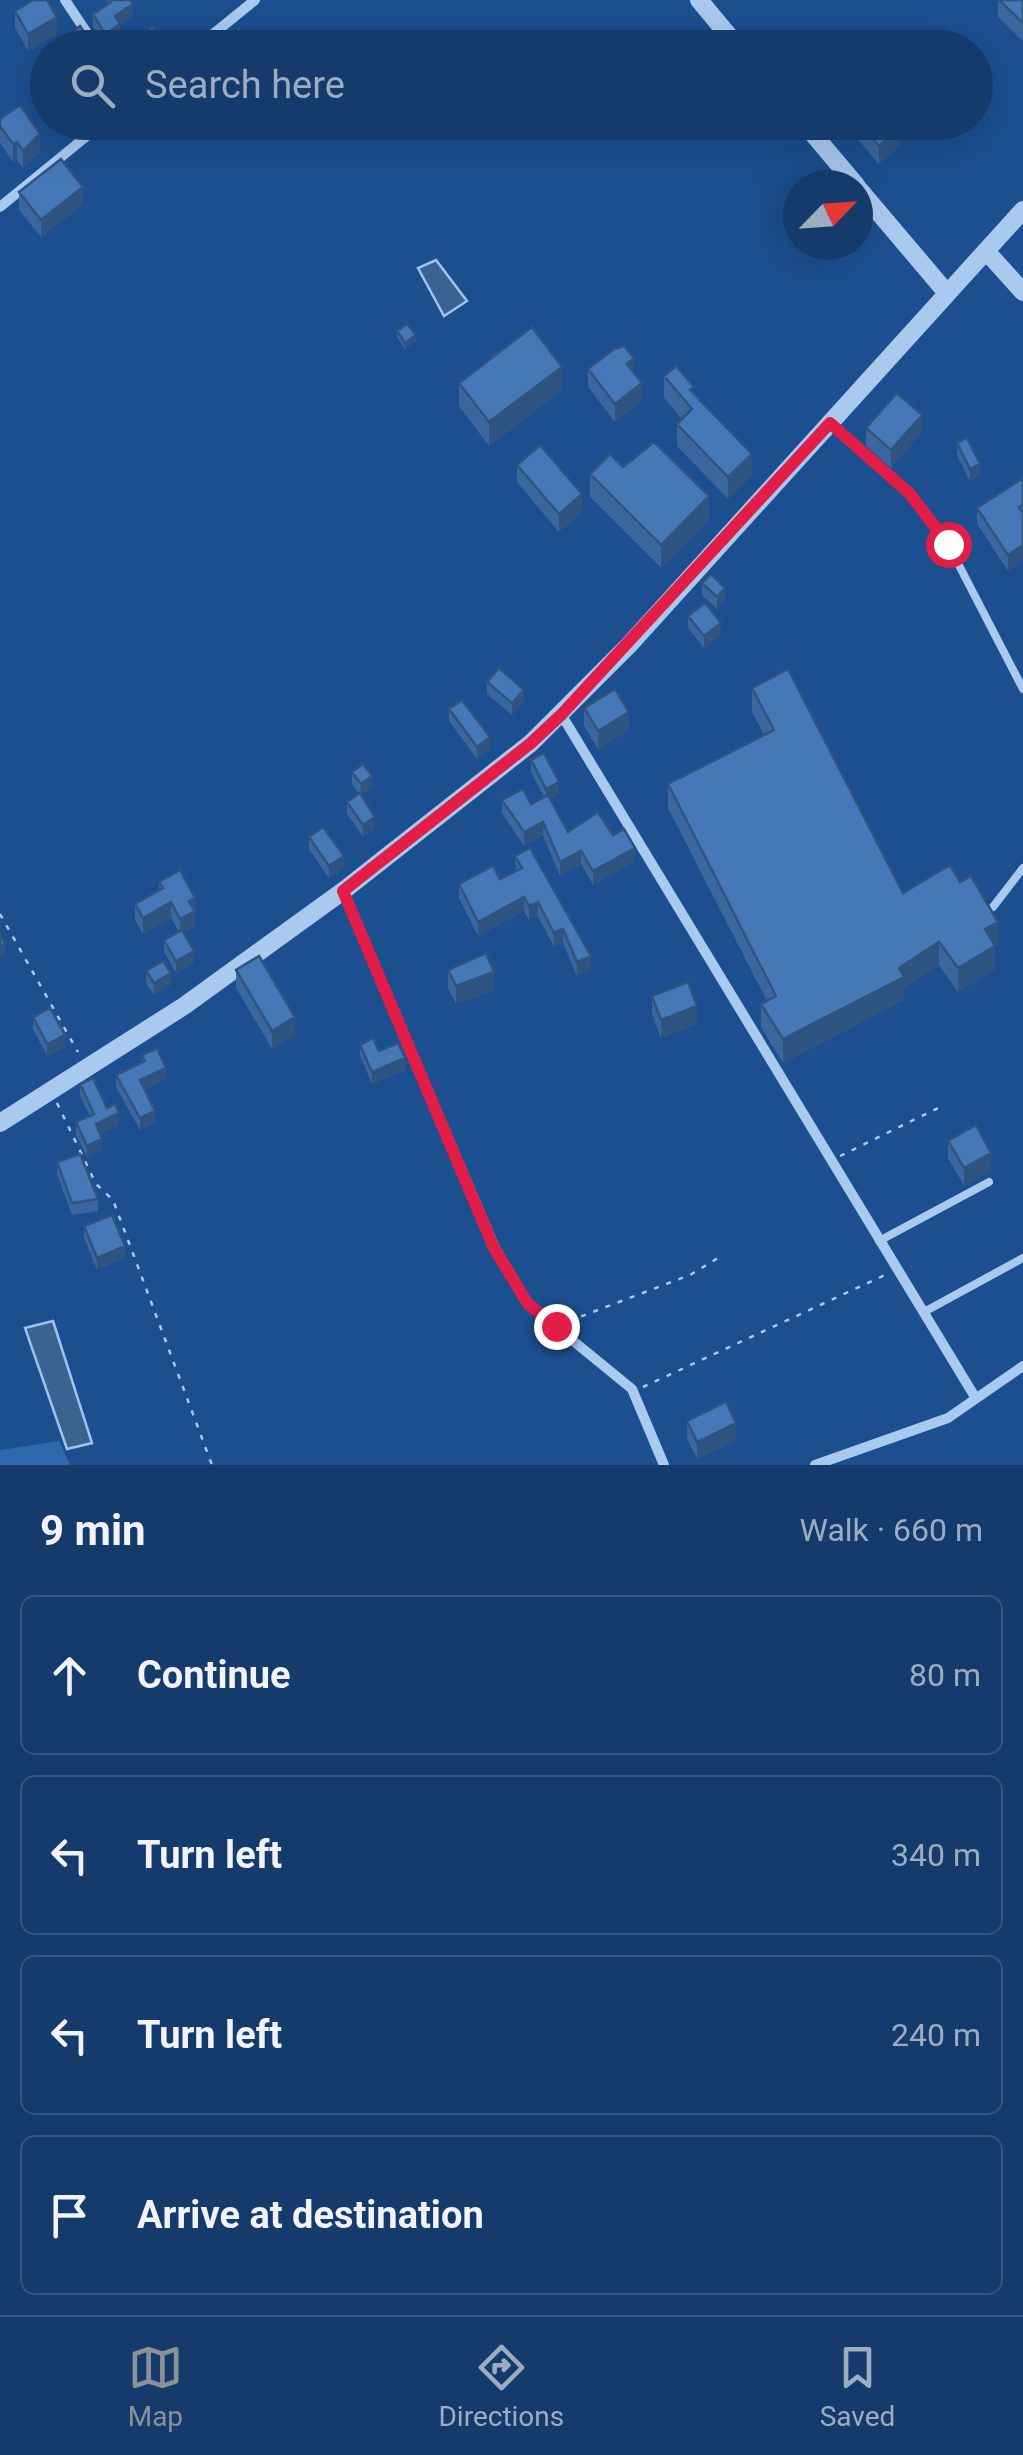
<!DOCTYPE html>
<html lang="en">
<head>
<meta charset="utf-8">
<style>
  body { margin:0; font-family:Roboto,sans-serif; background:#1d4271; color:#f1f3f6 }
  .compass { position:absolute; left:783px; top:170px; width:90px; height:90px; border-radius:50%; background:#143b6b; box-shadow:0 10px 40px #0002; rotate:65deg }
  .stop { position:absolute; width:30px; height:30px; margin:-22px; border:8px solid #e11d48; border-radius:50%; background:#fff }
  .stop.end { background:#e11d48; border-color:#fff; box-shadow:0 2px 10px #0008 }
  .list { margin:0; padding:0; list-style:none }
  h2 { display:flex; justify-content:space-between; align-items:center; height:130px; margin:0; padding:0 40px; font-size:42px }
  h2 small { font-size:32px; font-weight:400; color:#9dadc1 }
  .list li { display:grid; grid-template-columns:65px 1fr auto; gap:30px; align-items:center; box-sizing:border-box; height:160px; margin:0 20px 20px; padding:0 20px; border:2px solid #33557e; border-radius:15px }
  .list b { display:block; font-size:38px; white-space:nowrap }
  .list em { font-size:32px; font-style:normal; color:#9dadc1 }
  .icon { flex:none; width:55px; height:55px; fill:none; stroke:currentColor; stroke-width:2; stroke-linecap:round; stroke-linejoin:round }
  .map { position:relative; flex:none; width:1023px; height:1465px; overflow:hidden }
  .search { position:absolute; background:#143b6b; box-shadow:0 10px 40px #0002; left:30px; right:30px; top:30px; height:110px; display:flex; align-items:center; gap:25px; box-sizing:border-box; padding:0 35px; border-radius:55px; color:#9dadc1; font-size:38px }
  .sheet { height:850px; background:#143b6b }
  nav { display:flex; justify-content:space-around; align-items:center; box-sizing:border-box; height:140px; border-top:2px solid #33557e; background:#143b6b; font-size:28px; color:#9dadc1 }
  nav a { display:grid; justify-items:center; gap:5px }
  nav .on { color:#8c9099 }
  .map>svg:first-child { display:block }
</style>
</head>
<body>
<div class="map">
<svg width="1023" height="1465" viewBox="0 0 1023 1465">
  <rect width="100%" height="100%" fill="#1b4f8f"/>
  <!-- green -->
  <path fill="#2e69ad" d="M59 1441 70 1465H0V1450Z"/>
  <!-- water -->
  <path fill="#3c6290" stroke="#9cc4f0" stroke-width="2.5" d="M436 260 467 301 444 316 418 268Z
    M53 1321 92 1443 67 1449 25 1328Z"/>
  <g fill="none" stroke-linecap="round" stroke-linejoin="round">
    <!-- path -->
    <path stroke="#a9c9ee" stroke-width="2.5" stroke-dasharray="5 8" stroke-linecap="butt" d="M0 914 78 1052
      M57 1103 96 1184 113 1200 212 1465
      M840 1156 938 1108
      M569 1321 690 1275 723 1255
      M643 1387 885 1275"/>
    <!-- service -->
    <path stroke="#a9c9ee" stroke-width="8" d="M829 423 910 495 948 544 1023 689
      M993 907 1023 868
      M879 1241 989 1182
      M924 1312 1023 1258"/>
    <!-- minor -->
    <path stroke="#a9c9ee" stroke-width="10" d="M65 0 97 48
      M196 48 255 0
      M0 207 104 122
      M561 714 975 1397
      M343 891 495 1248 528 1304 632 1389 664 1465
      M815 1465 948 1418 1023 1366"/>
    <!-- tertiary -->
    <path stroke="#a9c9ee" stroke-width="18" d="M699 0 739 48
      M803 122 856 185
      M858 188 946 292
      M986 251 1023 292
      M0 1123 184 1006 343 891 531 743 629 645 1023 210"/>
  </g>
  <!-- wall -->
  <path fill="#3a679d" d="M107 0H130L133 16 120 25V36L105 45 93 26V14L107 5Z
    M998 0H1023V41L998 17Z
    M15 11 57 34 28 51 15 28Z
    M48 70V116L32 91V79Z
    M0 119 40 152 23 168 17 160 13 162 0 143Z
    M125 122H148L133 133Z
    M843 122H896L900 145 879 164Z
    M19 192 83 204 41 237 19 210Z
    M397 331 416 341 405 349 397 337Z
    M588 369 634 374 642 401 615 422 588 387Z
    M664 376 694 394 752 475 728 499 677 446V424L682 419 664 398Z
    M459 383 562 390 489 446 459 406Z
    M866 428 922 432 891 468 866 446Z
    M957 443 980 475 970 481 957 455Z
    M517 465 582 512 559 532 517 482Z
    M590 474 709 520 661 568 590 497Z
    M1023 478V560L1008 571 977 524V508Z
    M702 583 725 600 717 609 702 595Z
    M688 616 721 635 704 648 688 628Z
    M487 682 524 701 512 715 487 694Z
    M752 688 903 893 998 945 995 947V969L958 992 939 965 904 988V1000L783 1063 761 1027V1004L767 1001 668 808V784L764 735 752 712Z
    M584 708 629 730 598 749 584 726Z
    M449 709 490 749 477 759 449 721Z
    M531 760 559 794 550 799 568 832 613 835 635 861 593 885 581 864 560 876 543 835 524 846 502 813V800L531 804 544 797 531 772Z
    M352 772 372 788 361 796 375 828 363 837 347 814V802L359 794 352 784Z
    M309 837 344 867 329 878 309 849Z
    M515 856 591 970 577 976 563 943 554 947 538 916 529 920 524 911 478 936 459 898V884L500 879 516 871Z
    M159 882 195 898V926L183 933 194 963 176 973 164 952V940L179 932 171 918 143 934 135 920V904L159 890Z
    M236 970 295 1035 272 1049 236 988Z
    M448 970 494 990 456 1004 448 988Z
    M146 971 171 985 154 995 146 983Z
    M652 996 697 1024 661 1038 652 1014Z
    M33 1017 65 1047 47 1056 33 1029Z
    M360 1045 379 1051 405 1070 372 1084 360 1056Z
    M142 1055 166 1079 144 1089 155 1123 140 1130 116 1087V1075L142 1062Z
    M80 1084 107 1108 119 1125 100 1134 102 1150 87 1157 76 1134V1122L90 1116 80 1096Z
    M948 1141 991 1171 964 1186 948 1158Z
    M57 1162 98 1199V1211L72 1215 57 1174Z
    M84 1226 125 1257 97 1270 84 1238Z
    M687 1421 736 1441 697 1459 687 1438Z"/>
  <!-- shaded-wall -->
  <path fill="#305480" d="M133 4V16L120 25V36L105 45V34L115 16Z
    M57 17V34L28 51V34Z
    M160 38V48H148Z
    M133 122H148L133 133Z
    M900 127V145L879 164V146Z
    M40 134V152L23 168V151Z
    M17 142V160L13 162V144Z
    M83 187V204L41 237V220Z
    M416 335V341L405 349V343Z
    M634 358V376L627 364Z
    M562 367V390L489 446V422Z
    M642 383V401L615 422V404Z
    M922 415V432L891 468V450Z
    M752 454V475L728 499V477Z
    M980 464V475L970 481V469Z
    M582 494V512L559 532V514Z
    M709 496V520L661 568V545Z
    M1023 545V560L1008 571V555Z
    M725 588V600L717 609V597Z
    M721 623V635L704 648V636Z
    M524 690V701L512 715V703Z
    M629 712V730L598 749V731Z
    M490 737V749L477 759V747Z
    M372 776V788L361 796V784Z
    M559 782V794L546 801V789Z
    M375 817V828L363 837V825Z
    M543 822V835L524 846V832Z
    M635 848V861L593 885V871Z
    M581 851V864L560 876V862Z
    M344 856V867L329 878V866Z
    M524 897V911L478 936V922Z
    M195 898V926L180 934V919L189 901Z
    M171 902V918L143 934V918Z
    M538 902V916L529 920V906Z
    M998 922V945L995 947V969L958 992V968L985 929Z
    M563 929V943L554 947V933Z
    M939 942V965L904 988V1000L783 1063V1039Z
    M5 944V956L0 958V946Z
    M194 951V963L176 973V961Z
    M591 956V970L577 976V962Z
    M494 972V990L456 1004V986Z
    M171 973V985L154 995V983Z
    M697 1006V1024L661 1038V1020Z
    M295 1017V1035L272 1049V1031Z
    M65 1035V1047L47 1056V1044Z
    M405 1058V1070L372 1084V1072Z
    M166 1068V1079L140 1092V1080Z
    M155 1111V1123L140 1130V1118Z
    M119 1113V1125L96 1136V1124Z
    M102 1139V1150L87 1157V1146Z
    M991 1153V1171L964 1186V1168Z
    M125 1246V1257L97 1270V1258Z
    M736 1423V1441L697 1459V1442Z"/>
  <!-- building -->
  <path fill="#4478b7" stroke="#305480" stroke-width="2.5" d="M33 0H47L57 17 28 34 15 11Z
    M109 0H130L133 4 115 16 120 24 105 34 93 14 111 2Z
    M999 0H1023V23Z
    M80 26 91 42 85 46 86 48H62L59 42Z
    M152 27 160 38 148 48H144L137 38Z
    M48 70V104L32 79Z
    M20 105 40 134 23 151 17 142 13 144 0 126V119Z
    M858 122H896L900 127 879 146Z
    M61 159 83 187 41 220 19 192Z
    M407 324 416 335 405 343 397 331Z
    M532 327 562 367 489 422 459 383Z
    M624 346 634 358 627 364 642 383 615 404 588 369 614 349Z
    M676 366 694 387 690 390 752 454 728 477 677 424 692 409 664 376Z
    M897 393 922 415 891 450 866 428Z
    M967 438 980 464 970 469 957 443Z
    M654 442 709 496 661 545 590 474 610 454 623 467Z
    M540 445 582 494 559 514 517 465Z
    M1023 478V505L1019 507 1023 513V545L1008 555 977 508Z
    M711 574 725 588 717 597 702 583Z
    M705 603 721 623 704 636 688 616Z
    M499 668 524 690 512 703 487 682Z
    M788 669 903 893 950 865 960 882 971 876 998 922 985 929 995 946 958 968 939 942 899 968 904 977 783 1039 761 1004 776 996 668 784 774 730 752 688Z
    M615 689 629 712 598 731 584 708Z
    M462 700 490 737 477 747 449 709Z
    M544 753 559 782 546 789 531 760Z
    M363 764 372 776 361 784 352 772Z
    M523 789 531 804 548 795 568 832 598 812 613 835 624 829 635 848 593 871 581 851 560 862 543 822 524 832 502 800Z
    M360 793 375 817 363 825 347 802Z
    M323 827 344 856 329 866 309 837Z
    M530 848 591 956 577 962 563 929 554 933 538 902 529 906 524 897 478 922 459 884 493 866 500 879 522 868 515 856Z
    M180 870 195 898 189 901 195 911 180 919 171 902 143 918 135 904 163 888 159 882Z
    M182 930 194 951 176 961 164 940Z
    M0 932 5 944 0 946Z
    M486 953 494 972 456 986 448 970Z
    M259 956 295 1017 272 1031 236 970Z
    M163 961 171 973 154 983 146 971Z
    M688 982 697 1006 661 1020 652 996Z
    M50 1008 65 1035 47 1044 33 1017Z
    M373 1038 379 1051 398 1043 405 1058 372 1072 360 1045Z
    M157 1048 166 1068 140 1080 155 1111 140 1118 116 1075 145 1061 142 1055Z
    M93 1078 107 1108 115 1104 119 1113 96 1124 102 1139 87 1146 76 1122 94 1114 80 1084Z
    M976 1125 991 1153 964 1168 948 1141Z
    M80 1154 98 1199 72 1203 57 1162Z
    M112 1215 125 1246 97 1258 84 1226Z
    M726 1402 736 1423 697 1442 687 1421Z"/>
  <g fill="none" stroke-linecap="round" stroke-linejoin="round">
    <!-- route -->
    <path stroke="#e11d48" stroke-width="12" d="M556 1326 528 1304 494 1248 343 891 531 743 562 714 830 423 910 494 948 544"/>
  </g>
</svg>
<svg class="compass" viewBox="-18 -18 36 36"><path d="M0-13l5 13h-10z" fill="#e53935"/><path d="M0 13l5-13h-10z" fill="#9dadc1"/></svg>
<div class="stop" style="left:948px;top:544px"></div>
<div class="stop end" style="left:556px;top:1326px"></div>
<div class="search"><svg class="icon" aria-label="search" viewBox="0 0 24 24"><circle cx="10" cy="10" r="6"/><path d="M15 15l6 6"/></svg>Search here</div>
</div>
<section class="sheet">
<h2>9 min<small>Walk · 660 m</small></h2>
<ul class="list">
<li><svg class="icon" aria-label="ahead" viewBox="0 0 24 24"><path d="M12 20V5M6 11l6-6 6 6"/></svg><div><b>Continue</b></div><em>80 m</em></li>
<li><svg class="icon" aria-label="left" viewBox="0 0 24 24"><path d="M17 20v-9H6M10 6l-5 5 5 5"/></svg><div><b>Turn left</b></div><em>340 m</em></li>
<li><svg class="icon" aria-label="left" viewBox="0 0 24 24"><path d="M17 20v-9H6M10 6l-5 5 5 5"/></svg><div><b>Turn left</b></div><em>240 m</em></li>
<li><svg class="icon" aria-label="arrive" viewBox="0 0 24 24"><path d="M6 21V4h12l-3 4 3 4H6"/></svg><div><b>Arrive at destination</b></div></li>
</ul>
</section>
<nav>
<a class="on"><svg class="icon" aria-label="map" viewBox="0 0 24 24"><path d="M3 6l6-2 6 2 6-2v14l-6 2-6-2-6 2zM9 4v14M15 6v14"/></svg>Map</a>
<a><svg class="icon" aria-label="directions" viewBox="0 0 24 24"><path d="M12 3l9 9-9 9-9-9zM9 14v-3h6M13 9l2 2-2 2"/></svg>Directions</a>
<a><svg class="icon" aria-label="saved" viewBox="0 0 24 24"><path d="M7 4h10v16l-5-4-5 4z"/></svg>Saved</a>
</nav>
</body>
</html>
